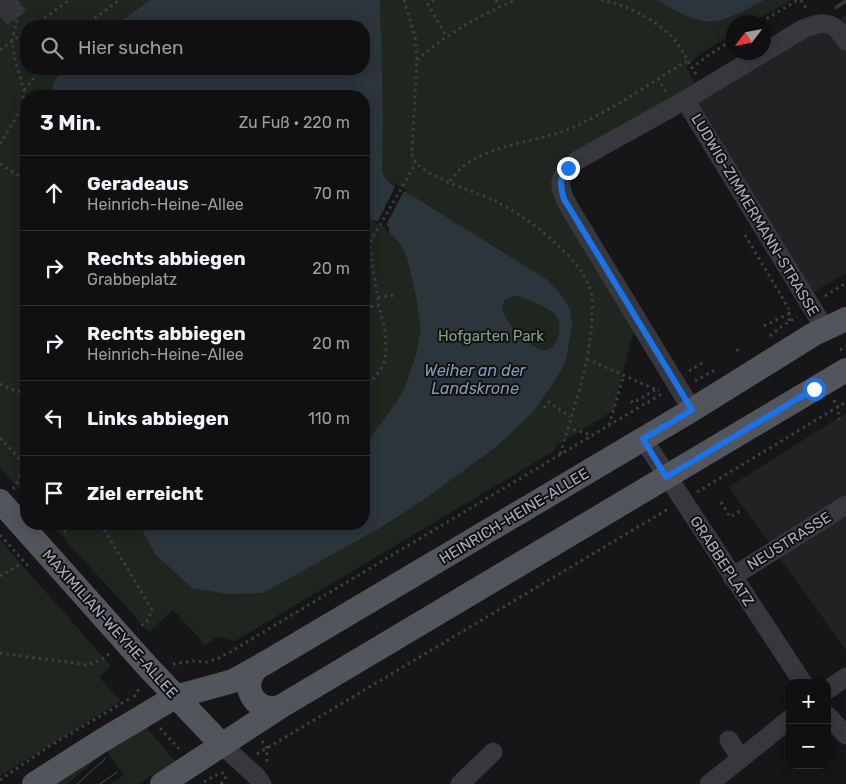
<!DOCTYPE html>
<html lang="de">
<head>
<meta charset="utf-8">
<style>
  body { margin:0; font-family:Rubik,sans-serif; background:#1e1e20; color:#f1f3f6 }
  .controls { position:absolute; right:15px; bottom:15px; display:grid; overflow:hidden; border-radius:10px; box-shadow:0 2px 12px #0003 }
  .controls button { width:45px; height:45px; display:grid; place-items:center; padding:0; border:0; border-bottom:1px solid #303032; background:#101012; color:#f1f3f6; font:25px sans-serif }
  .compass { position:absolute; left:726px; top:15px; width:45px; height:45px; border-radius:50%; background:#101012; box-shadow:0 2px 12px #0003; rotate:238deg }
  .stop { position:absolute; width:15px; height:15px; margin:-11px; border:4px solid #1a73e8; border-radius:50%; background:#fff }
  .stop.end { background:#1a73e8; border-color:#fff; box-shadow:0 1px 5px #0008 }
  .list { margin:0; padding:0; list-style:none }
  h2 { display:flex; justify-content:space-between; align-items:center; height:65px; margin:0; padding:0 20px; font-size:21px }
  h2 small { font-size:16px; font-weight:400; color:#9c9d9f }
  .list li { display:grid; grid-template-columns:32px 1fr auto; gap:15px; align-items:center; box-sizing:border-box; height:75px; padding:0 20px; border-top:1px solid #303032 }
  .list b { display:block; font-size:19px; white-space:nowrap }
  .list p { margin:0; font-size:16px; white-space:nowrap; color:#9c9d9f }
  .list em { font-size:16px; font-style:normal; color:#9c9d9f }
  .icon { flex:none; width:28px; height:28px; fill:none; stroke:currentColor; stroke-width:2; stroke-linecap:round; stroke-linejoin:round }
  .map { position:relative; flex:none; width:846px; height:784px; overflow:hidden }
  .search { position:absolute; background:#101012; box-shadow:0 2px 12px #0003; left:20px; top:20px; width:350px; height:55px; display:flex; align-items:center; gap:12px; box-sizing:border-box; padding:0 18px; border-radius:20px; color:#9c9d9f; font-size:19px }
  .panel { position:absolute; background:#101012; box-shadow:0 2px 12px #0003; left:20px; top:90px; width:350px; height:440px; border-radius:20px }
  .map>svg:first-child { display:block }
</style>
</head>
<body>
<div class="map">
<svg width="846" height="784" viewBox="0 0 846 784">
  <rect width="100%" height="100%" fill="#161618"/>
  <!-- built -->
  <path fill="#222225" d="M846 15V273L812 293 696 102Z
    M846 413V650L729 487Z"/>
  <!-- green -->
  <path fill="#1e261f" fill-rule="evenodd" d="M0 0H792L753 22H734L733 34 701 53 686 67 695 83 556 165 557 195 634 329 613 411 557 445 554 451 235 641 217 637 204 646 199 638 173 610 149 632 51 524H364V96H26V497L0 468ZM26 26H364V69H26Z
    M0 540 111 666 99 677 121 701 0 776Z
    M145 726 175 761 138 784H111L124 775 106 751 67 784H48Z"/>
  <!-- water -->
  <path fill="#2c353c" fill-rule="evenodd" d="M150 0H380L383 116 382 170C384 183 395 186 406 192L546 279 559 292 568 305 571 313 572 327 566 359 561 371 547 392 533 412 496 447 422 501 378 529 263 593 227 594 192 588 155 554 139 524H364V446L396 403 405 387 416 355 421 329 416 296 407 257 400 243 389 232V228L378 221 364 217V96H52C51 84 56 78 65 69H364V26H115ZM516 296C526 298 552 308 557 317 564 329 556 355 539 349 524 344 481 300 516 296Z
    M657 0H764C715 28 705 29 657 0Z"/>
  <!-- pier -->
  <path fill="#161618" d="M392 182 409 191H404L386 225 389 228V234L385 227 372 222 378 221 395 187Z"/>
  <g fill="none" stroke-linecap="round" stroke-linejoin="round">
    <!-- major-tunnel -->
    <path stroke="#333438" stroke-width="24" stroke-dasharray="24 12" stroke-linecap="butt" d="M844 0 846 3
      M0 16 21 0"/>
    <!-- path -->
    <path stroke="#3d3f44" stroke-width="3" stroke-dasharray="2.5 4" stroke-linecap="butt" d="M404 0 415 36 417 60 412 148C412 154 412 160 418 165 433 179 473 191 493 200 524 214 586 260 592 296 593 301 592 309 592 315 591 362 573 410 560 455
      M434 0 428 4 446 36
      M496 0 500 7
      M601 0C628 5 654 19 673 38 681 47 686 58 692 68
      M801 0 807 10
      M761 22 798 0
      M34 26 69 0
      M84 26 119 0
      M0 50 26 31
      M417 60C448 33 478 16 516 0
      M696 74 692 68 706 57 734 39
      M658 78 666 92
      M24 90 42 69
      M22 107 26 111
      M0 144 22 107 24 91 15 60 12 41 20 6 15 0
      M0 164 26 180
      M450 181C454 177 458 171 462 167 495 142 539 143 576 126 615 108 651 83 688 60
      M745 235 789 309
      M825 296 846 283
      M378 297 395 295
      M364 307 379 306
      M789 321V309
      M764 326 790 313
      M770 336 782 326 797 317
      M737 349 740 354
      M840 350 846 346
      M587 359 659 391
      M689 371 704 362
      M695 381 715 370
      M0 384 13 390 26 393
      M364 389 380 371 385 361 386 348 385 330 379 306 369 244 416 163
      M834 400 838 407 839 420
      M631 401 633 403 655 390
      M544 408 549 402 570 417
      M609 425 624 375
      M567 428 592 435
      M0 438C18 458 31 463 13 489
      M697 492 846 402
      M721 502 730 517 740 511
      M101 524 152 610 147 621 138 629
      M64 532 75 524
      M0 535 30 568
      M0 576 19 565
      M0 653 88 665 104 658 110 653
      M173 664 193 661 207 662 217 659 230 652 663 393
      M134 697 140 687
      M160 728 179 749
      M262 741 267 748V763
      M257 754 668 509
      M0 780 48 747 129 699
      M204 782 216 775 226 772
      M221 784 228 774"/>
    <!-- minor -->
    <path stroke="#37383d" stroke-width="19" d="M685 100 825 329
      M692 410 569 207C557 186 557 176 576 161L685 100 803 29C823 20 834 21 846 41
      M643 439 803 683
      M732 577 846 505
      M827 690 846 677
      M827 715 846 735
      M729 740 741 759
      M222 745 257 777 262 784
      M460 784 493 752
      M709 784 790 719"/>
    <!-- major -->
    <path stroke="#53555c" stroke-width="24" d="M0 501 147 666 222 745
      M257 668C239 687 255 713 280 707
      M34 784 98 743 175 697 233 681 267 662 692 410 814 334 846 319
      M162 784 280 707 846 370"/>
    <!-- tram -->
    <path stroke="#4a4c52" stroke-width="1" d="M77 784 106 758
      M100 784 117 772"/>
  </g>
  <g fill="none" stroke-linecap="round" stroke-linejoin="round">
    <!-- route -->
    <path stroke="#1a73e8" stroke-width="6" d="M568 168C559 177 560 187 564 199L692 410 643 439 666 477 814 389"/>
  </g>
  <g text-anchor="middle" stroke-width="4" stroke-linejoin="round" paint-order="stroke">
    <!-- street labels -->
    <g font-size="15" fill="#a8adb8" stroke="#111113">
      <text transform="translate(755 215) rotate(59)" y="5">LUDWIG-ZIMMERMANN-STRASSE</text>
      <text transform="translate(514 516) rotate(-31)" y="5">HEINRICH-HEINE-ALLEE</text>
      <text transform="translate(789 541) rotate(-32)" y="5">NEUSTRASSE</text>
      <text transform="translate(722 561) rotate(57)" y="5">GRABBEPLATZ</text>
      <text transform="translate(110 624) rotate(48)" y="5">MAXIMILIAN-WEYHE-ALLEE</text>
    </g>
    <!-- park labels -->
    <g font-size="15" fill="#7fa381" stroke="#111113">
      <text x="491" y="341">Hofgarten Park</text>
    </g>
    <!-- water labels -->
    <g font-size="16" font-style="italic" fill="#7f9bb3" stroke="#111113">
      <text x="475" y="376">Weiher an der<tspan x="475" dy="18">Landskrone</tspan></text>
    </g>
  </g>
</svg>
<div class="controls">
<button>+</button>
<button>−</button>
</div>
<svg class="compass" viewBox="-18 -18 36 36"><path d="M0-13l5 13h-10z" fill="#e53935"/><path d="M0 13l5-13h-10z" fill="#9c9d9f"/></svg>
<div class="stop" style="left:814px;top:389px"></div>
<div class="stop end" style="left:568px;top:168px"></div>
<div class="search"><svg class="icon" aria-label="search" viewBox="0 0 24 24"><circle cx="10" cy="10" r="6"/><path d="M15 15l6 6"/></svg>Hier suchen</div>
<section class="panel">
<h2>3 Min.<small>Zu Fuß · 220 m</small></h2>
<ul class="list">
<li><svg class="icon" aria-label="ahead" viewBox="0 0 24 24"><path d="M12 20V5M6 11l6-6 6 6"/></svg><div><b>Geradeaus</b><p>Heinrich-Heine-Allee</p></div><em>70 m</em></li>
<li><svg class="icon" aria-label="right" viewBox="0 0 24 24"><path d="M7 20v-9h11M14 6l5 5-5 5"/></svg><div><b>Rechts abbiegen</b><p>Grabbeplatz</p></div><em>20 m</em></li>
<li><svg class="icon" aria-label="right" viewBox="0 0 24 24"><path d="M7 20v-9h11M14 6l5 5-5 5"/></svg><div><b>Rechts abbiegen</b><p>Heinrich-Heine-Allee</p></div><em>20 m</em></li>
<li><svg class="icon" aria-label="left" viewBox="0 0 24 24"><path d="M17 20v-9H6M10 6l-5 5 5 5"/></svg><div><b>Links abbiegen</b></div><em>110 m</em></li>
<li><svg class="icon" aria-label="arrive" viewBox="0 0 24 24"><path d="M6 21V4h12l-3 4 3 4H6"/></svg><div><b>Ziel erreicht</b></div></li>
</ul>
</section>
</div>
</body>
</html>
